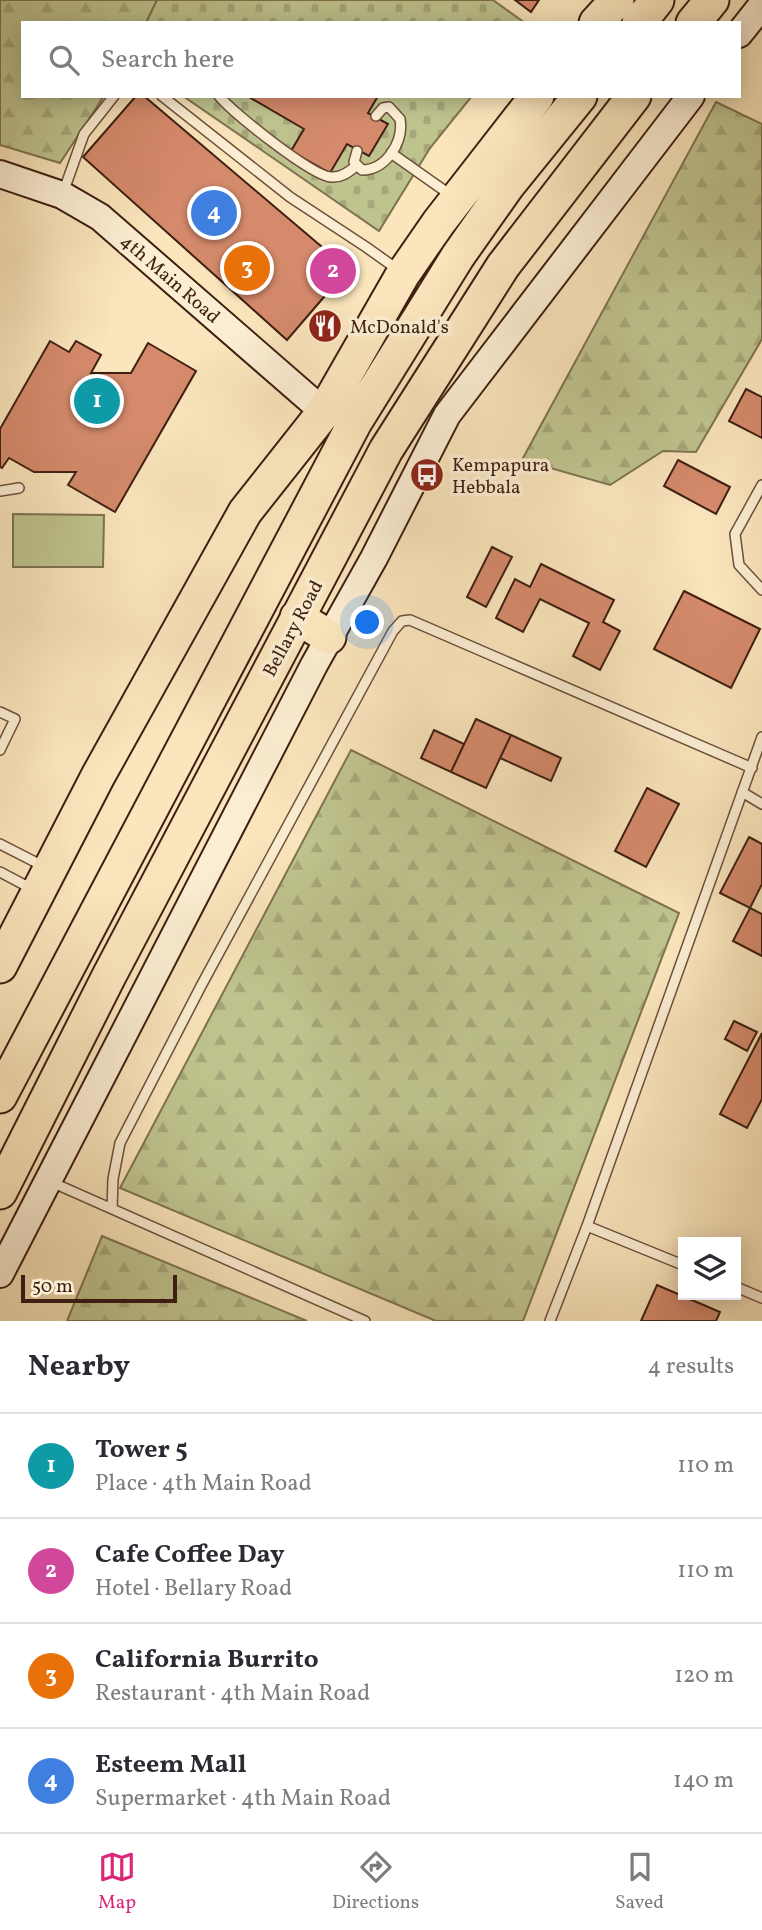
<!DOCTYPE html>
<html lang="en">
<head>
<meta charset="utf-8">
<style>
  body { margin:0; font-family:Vollkorn,serif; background:#f2f2f3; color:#2b2b33 }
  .controls { position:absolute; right:21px; bottom:21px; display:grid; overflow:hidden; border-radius:0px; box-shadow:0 4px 18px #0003 }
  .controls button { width:63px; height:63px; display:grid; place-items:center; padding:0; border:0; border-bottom:2px solid #e1e1e2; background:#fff; color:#2b2b33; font:35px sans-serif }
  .scale { position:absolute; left:21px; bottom:18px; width:156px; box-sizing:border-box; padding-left:7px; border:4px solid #3e1f12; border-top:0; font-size:19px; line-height:24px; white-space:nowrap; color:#3e1f12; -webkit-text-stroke:5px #fceed3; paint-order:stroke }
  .you { position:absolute; left:368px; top:623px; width:24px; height:24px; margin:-18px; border:5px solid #fff; border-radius:50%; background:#1a73e8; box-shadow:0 0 0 10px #1a73e833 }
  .badge { display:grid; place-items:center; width:46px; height:46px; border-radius:50%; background:#db2777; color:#fff; font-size:23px; font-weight:700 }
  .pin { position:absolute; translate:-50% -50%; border:4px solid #fff; box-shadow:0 2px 7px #0006 }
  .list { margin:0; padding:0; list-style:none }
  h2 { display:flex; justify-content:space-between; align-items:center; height:91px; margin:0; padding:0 28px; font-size:30px }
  h2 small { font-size:23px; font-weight:400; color:#7c7c81 }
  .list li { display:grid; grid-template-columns:46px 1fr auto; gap:21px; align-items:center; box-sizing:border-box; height:105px; padding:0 28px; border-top:2px solid #e1e1e2 }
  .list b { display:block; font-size:26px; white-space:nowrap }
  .list p { margin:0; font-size:23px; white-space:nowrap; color:#7c7c81 }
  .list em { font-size:23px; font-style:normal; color:#7c7c81 }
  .icon { flex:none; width:38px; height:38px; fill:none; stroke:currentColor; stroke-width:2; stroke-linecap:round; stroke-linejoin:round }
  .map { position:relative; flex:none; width:762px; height:1321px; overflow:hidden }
  .search { position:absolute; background:#fff; box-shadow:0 4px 18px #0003; left:21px; right:21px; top:21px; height:77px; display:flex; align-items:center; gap:18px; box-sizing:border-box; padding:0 24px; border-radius:0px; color:#7c7c81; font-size:26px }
  .sheet { height:511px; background:#fff }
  nav { display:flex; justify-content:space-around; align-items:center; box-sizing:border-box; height:98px; border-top:2px solid #e1e1e2; background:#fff; font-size:19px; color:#7c7c81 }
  nav a { display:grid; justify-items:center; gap:4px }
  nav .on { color:#db2777 }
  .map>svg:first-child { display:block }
</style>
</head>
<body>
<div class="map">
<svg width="762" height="1321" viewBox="0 0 762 1321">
  <defs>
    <pattern id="forest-firs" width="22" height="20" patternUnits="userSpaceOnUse" patternTransform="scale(1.75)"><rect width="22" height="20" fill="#bfc48f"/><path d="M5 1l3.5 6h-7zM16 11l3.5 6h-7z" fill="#a5a87a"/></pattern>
    <pattern id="cemetery-stones" width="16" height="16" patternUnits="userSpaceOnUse" patternTransform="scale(1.75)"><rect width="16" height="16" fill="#bfc48f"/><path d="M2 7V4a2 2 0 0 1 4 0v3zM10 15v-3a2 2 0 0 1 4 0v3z" fill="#a5a87a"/></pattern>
  </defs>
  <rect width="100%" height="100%" fill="#fae5bc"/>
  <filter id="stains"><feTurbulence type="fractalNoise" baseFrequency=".00286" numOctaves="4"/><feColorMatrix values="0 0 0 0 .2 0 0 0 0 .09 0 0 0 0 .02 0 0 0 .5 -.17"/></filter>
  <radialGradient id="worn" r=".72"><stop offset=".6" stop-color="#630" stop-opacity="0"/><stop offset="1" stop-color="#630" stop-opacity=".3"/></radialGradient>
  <!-- grass -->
  <path fill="#bfc48f" stroke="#7e7250" stroke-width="2" d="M13 514 104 515 103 567H13Z"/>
  <!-- forest -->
  <path fill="url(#forest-firs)" stroke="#7e7250" stroke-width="2" d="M0 0H157L146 23H23V96H104L60 163 0 145Z
    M716 102 762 124V339L696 452 663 451 610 485 522 460Z
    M351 750 679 913 523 1321H436L120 1188Z
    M102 1236 307 1321H67Z"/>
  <!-- cemetery -->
  <path fill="url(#cemetery-stones)" stroke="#7e7250" stroke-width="2" d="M157 0H493L525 23H146Z
    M183 96H472L430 148 379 231Z"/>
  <!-- building -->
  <path fill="#d58a6c" stroke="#3e1f12" stroke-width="2" d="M515 0H539L531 12Z
    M136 96H144L348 269 287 340 83 157Z
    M378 96 368 113 388 124 369 156 347 144 330 173 291 151 304 129 249 97Z
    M50 341 69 352 76 341 101 355 91 373H131L148 343 196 371 115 512 68 485 76 472H34L9 458 2 468 0 467V429Z
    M746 389 762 397V438L729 421Z
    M678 460 730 487 716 514 664 486Z
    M492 547 512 557 486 607 467 597Z
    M541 564 614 600 603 622 620 631 600 670 573 656 589 623 540 599 523 632 496 618 515 579 530 587Z
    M684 591 760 629 731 688 654 649Z
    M476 719 511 735 486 788 451 772Z
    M434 730 464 744 451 772 421 758Z
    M511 735 561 758 551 781 500 758Z
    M647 788 679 804 646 867 615 851Z
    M749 837 762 844V884L750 908 720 893Z
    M750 908 762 914V956L733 941Z
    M734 1021 757 1032 747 1051 725 1039Z
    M762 1033V1099L747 1128 720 1114Z
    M657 1285 720 1312 716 1321H641Z"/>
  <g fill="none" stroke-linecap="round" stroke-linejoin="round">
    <!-- lane casing -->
    <g stroke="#6d503c" stroke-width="12">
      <path id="lane" d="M162 96 290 197 366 247 397 269
        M219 96C233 113 312 176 331 177 341 178 349 172 356 166
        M357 151 354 162 362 170C386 170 404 142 400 119L389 107 383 108 376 116
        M391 153 452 196
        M63 193 84 134 114 96
        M762 485 735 534 739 565 762 590
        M0 491 19 488
        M0 712 15 719 0 750
        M742 792 762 804
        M0 844 45 867
        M0 872 34 890
        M49 1181 365 1321
        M112 1209 113 1179 120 1143 201 986 393 631 402 621 410 620 752 768
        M587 1226 683 1265
        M736 1287 762 1298
        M550 1321 587 1226 762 737"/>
    </g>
    <!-- secondary casing -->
    <g stroke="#3e1f12" stroke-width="30">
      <path id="secondary" d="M739 34 762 5
        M0 174 62 195 100 217 324 412
        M0 1274 314 665 374 558 447 415 691 96"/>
    </g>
    <!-- highway casing -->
    <g stroke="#3e1f12" stroke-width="37">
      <path id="highway" d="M596 23 617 0
        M639 23 657 0
        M693 23 712 0
        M297 617 329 637
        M0 966 98 776 245 512 324 412 403 274 439 222 537 96
        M0 1096 355 422 458 256 508 185 580 96
        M0 1192 109 976 386 450 503 266 634 96"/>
    </g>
    <!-- lane -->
    <use href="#lane" stroke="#fceed3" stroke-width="9"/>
    <!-- secondary -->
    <use href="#secondary" stroke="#fceed3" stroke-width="26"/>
    <!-- highway -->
    <use href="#highway" stroke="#fae5bc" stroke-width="33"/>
  </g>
  <!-- icons -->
  <defs>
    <g id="restaurant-disc" transform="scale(1.75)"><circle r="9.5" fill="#8f2418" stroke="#fceed3"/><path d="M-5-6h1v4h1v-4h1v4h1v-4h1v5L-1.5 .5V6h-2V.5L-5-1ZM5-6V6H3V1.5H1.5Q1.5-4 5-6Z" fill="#fff"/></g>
    <g id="bus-disc" transform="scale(1.75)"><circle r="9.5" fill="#8f2418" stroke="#fceed3"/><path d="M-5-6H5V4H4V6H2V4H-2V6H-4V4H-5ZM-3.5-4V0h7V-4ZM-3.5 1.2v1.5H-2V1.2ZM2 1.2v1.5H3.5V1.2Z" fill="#fff"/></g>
  </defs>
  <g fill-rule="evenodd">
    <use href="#restaurant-disc" x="325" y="326"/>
    <use href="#bus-disc" x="427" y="475"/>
  </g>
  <g text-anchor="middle" stroke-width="7" stroke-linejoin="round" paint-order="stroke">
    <!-- street labels -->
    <g font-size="19" fill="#3e1f12" stroke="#fceed3">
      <text transform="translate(171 278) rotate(41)" y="7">4th Main Road</text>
      <text transform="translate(292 628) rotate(-62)" y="7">Bellary Road</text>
    </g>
    <!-- poi labels -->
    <g font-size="19" fill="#3e1f12" stroke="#fceed3" text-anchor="start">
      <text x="350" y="333">McDonald's</text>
      <text x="452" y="471">Kempapura<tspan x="452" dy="22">Hebbala</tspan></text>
    </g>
  </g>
  <rect width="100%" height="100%" filter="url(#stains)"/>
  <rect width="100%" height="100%" fill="url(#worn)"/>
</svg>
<div class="controls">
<button><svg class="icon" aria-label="layers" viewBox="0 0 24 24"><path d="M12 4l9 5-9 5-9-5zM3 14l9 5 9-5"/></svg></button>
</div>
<div class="scale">50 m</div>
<div class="you"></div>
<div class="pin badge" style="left:97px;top:401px;background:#0f9aa8">1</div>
<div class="pin badge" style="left:333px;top:271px;background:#d1479c">2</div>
<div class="pin badge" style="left:247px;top:268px;background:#e8710a">3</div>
<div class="pin badge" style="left:214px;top:213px;background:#3f7fe0">4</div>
<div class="search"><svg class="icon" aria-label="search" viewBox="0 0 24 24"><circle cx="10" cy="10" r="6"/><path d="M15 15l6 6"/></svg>Search here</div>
</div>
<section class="sheet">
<h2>Nearby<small>4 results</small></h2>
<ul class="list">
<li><span class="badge" style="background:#0f9aa8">1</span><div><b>Tower 5</b><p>Place · 4th Main Road</p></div><em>110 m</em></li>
<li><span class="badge" style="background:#d1479c">2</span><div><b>Cafe Coffee Day</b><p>Hotel · Bellary Road</p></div><em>110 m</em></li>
<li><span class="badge" style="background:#e8710a">3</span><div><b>California Burrito</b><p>Restaurant · 4th Main Road</p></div><em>120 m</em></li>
<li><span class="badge" style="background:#3f7fe0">4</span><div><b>Esteem Mall</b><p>Supermarket · 4th Main Road</p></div><em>140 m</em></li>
</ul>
</section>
<nav>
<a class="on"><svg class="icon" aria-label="map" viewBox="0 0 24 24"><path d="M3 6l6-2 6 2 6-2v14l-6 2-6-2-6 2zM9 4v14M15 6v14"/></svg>Map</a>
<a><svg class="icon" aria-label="directions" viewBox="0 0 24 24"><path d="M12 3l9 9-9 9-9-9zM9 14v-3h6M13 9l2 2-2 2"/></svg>Directions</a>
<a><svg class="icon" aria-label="saved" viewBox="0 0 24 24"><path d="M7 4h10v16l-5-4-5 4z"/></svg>Saved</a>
</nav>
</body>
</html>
